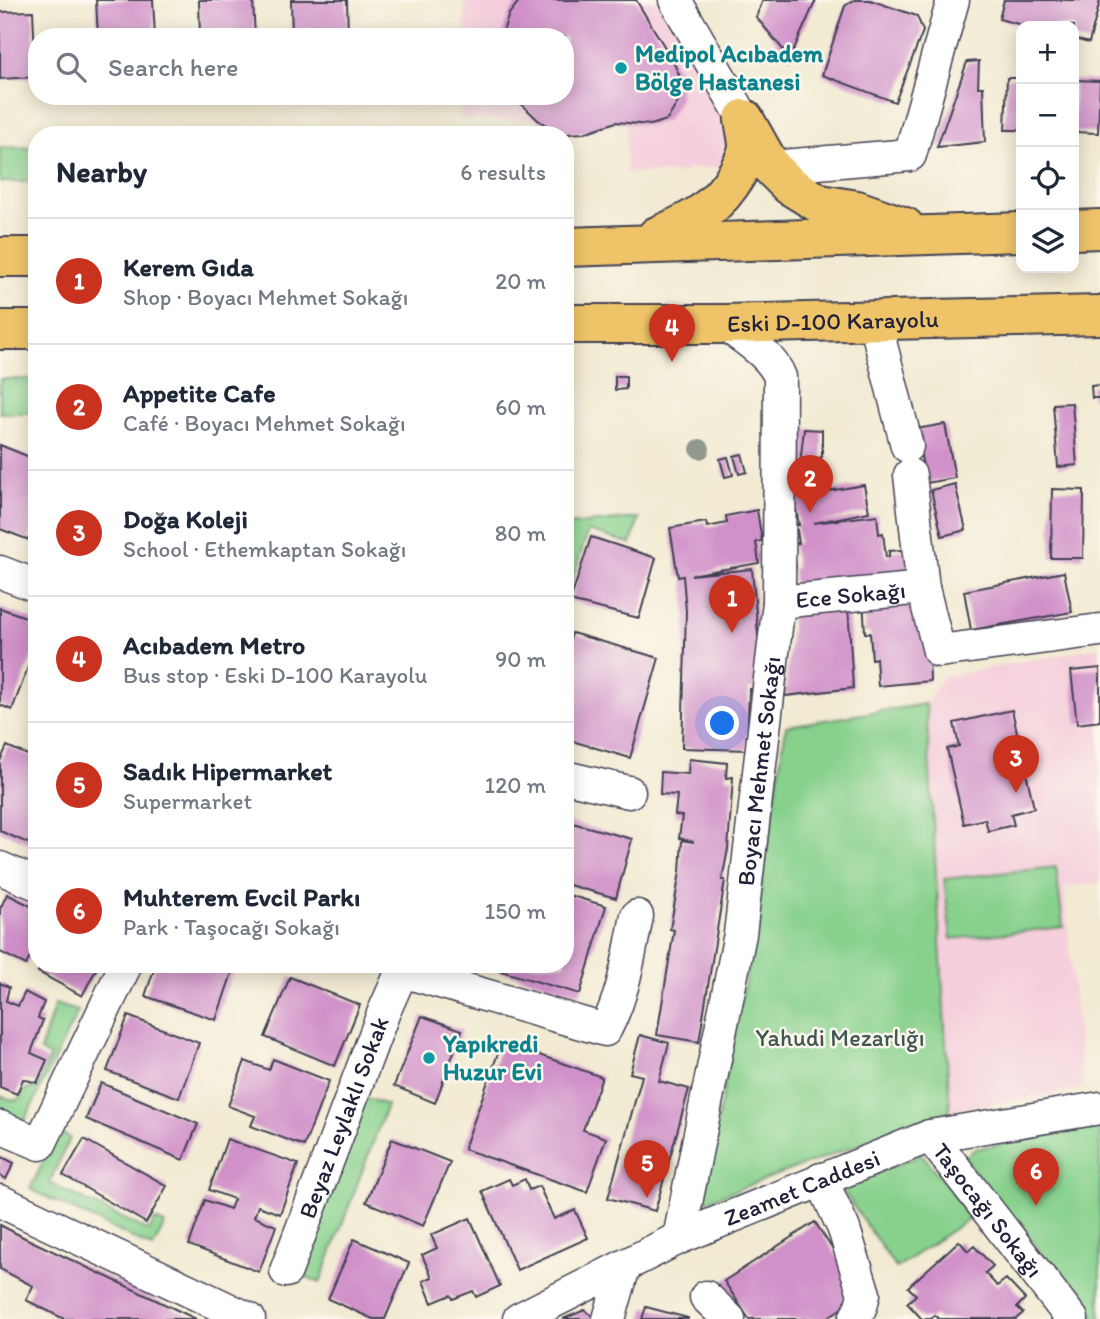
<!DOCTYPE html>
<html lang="en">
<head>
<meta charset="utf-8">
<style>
  body { margin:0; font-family:Itim,sans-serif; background:#f2f2f3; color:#1f2937 }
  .controls { position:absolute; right:21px; top:21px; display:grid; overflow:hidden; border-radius:14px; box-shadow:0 4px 18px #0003 }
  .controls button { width:63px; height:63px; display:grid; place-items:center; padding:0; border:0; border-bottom:2px solid #e0e1e3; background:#fff; color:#1f2937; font:35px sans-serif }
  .you { position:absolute; left:723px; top:724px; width:24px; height:24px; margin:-18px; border:5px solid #fff; border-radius:50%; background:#1a73e8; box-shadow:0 0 0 10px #1a73e833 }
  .badge { display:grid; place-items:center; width:46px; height:46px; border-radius:50%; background:#c8321e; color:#fff; font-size:23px; font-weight:700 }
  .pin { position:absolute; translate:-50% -58px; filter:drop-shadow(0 2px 4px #0008) }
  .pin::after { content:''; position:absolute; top:37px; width:24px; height:21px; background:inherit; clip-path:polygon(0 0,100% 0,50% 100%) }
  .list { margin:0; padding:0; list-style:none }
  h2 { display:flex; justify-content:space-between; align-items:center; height:91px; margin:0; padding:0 28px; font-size:30px }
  h2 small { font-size:23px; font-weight:400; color:#747a83 }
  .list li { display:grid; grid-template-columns:46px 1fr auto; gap:21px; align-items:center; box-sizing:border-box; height:126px; padding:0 28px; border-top:2px solid #e0e1e3 }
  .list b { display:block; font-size:26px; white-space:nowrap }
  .list p { margin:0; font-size:23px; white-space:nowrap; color:#747a83 }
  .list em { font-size:23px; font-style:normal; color:#747a83 }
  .icon { flex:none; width:38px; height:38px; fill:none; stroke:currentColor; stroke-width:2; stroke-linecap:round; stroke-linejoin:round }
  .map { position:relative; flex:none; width:1100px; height:1319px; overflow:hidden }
  .search { position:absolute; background:#fff; box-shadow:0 4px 18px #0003; left:28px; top:28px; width:546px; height:77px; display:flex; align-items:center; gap:18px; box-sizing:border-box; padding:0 24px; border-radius:28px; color:#747a83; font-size:26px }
  .panel { position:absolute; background:#fff; box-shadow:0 4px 18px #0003; left:28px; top:126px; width:546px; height:847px; border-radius:28px }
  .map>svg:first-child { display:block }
</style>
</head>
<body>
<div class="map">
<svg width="1100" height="1319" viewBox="0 0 1100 1319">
  <rect width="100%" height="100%" fill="#fbf7ec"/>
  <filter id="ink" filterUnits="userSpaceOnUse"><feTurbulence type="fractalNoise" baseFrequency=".0143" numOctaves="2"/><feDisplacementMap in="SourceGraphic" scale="14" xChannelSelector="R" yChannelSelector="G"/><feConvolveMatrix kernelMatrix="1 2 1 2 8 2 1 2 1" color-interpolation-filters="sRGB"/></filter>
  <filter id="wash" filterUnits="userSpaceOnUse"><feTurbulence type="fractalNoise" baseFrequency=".00686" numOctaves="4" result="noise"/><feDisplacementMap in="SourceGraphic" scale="28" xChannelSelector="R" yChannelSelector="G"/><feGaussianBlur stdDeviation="1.57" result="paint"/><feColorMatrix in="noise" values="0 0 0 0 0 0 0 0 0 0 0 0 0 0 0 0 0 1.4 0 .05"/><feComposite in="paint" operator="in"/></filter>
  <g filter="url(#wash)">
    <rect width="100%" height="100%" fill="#f2ead2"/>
    <!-- built -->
    <path fill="#f5cfdb" d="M465 0H661L732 131 728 152 719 167 686 169 684 173H626V120L460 119 461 96H565V37H463Z
      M1100 647V882L1064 888 1083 1088 950 1111 926 704 942 677Z"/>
    <!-- green -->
    <path fill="#88d18d" stroke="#557a64" stroke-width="2" d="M0 147 37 148V182H0Z
      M0 379H37V413H0Z
      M639 518 631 544 588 531 567 597 565 596V532L569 525Z
      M926 704 950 1111 701 1203 753 942 786 726Z
      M1056 867 1063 927 951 939 944 879Z
      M55 1004 78 1011 21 1128 0 1121V1096L17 1101 26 1089 37 1088 50 1057 40 1051Z
      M364 1097 387 1105 320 1283 298 1274Z
      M1100 1125V1319H1095L964 1158 975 1149Z
      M58 1132 70 1138 49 1183 149 1231 155 1220 165 1224 153 1248 30 1189Z
      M922 1154 971 1217 896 1268 841 1188Z"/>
    <g id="blocks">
      <!-- building -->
      <path fill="#d090c9" d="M96 0H153L155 37H98Z
        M199 0H253L255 37H200Z
        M291 0H347L348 37H292Z
        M520 0H636L672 59 680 77V99L667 120 651 125 616 122 584 133 567 134 552 129 538 120 513 96H565V37H501L509 14Z
        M763 0H816L790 58 756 17Z
        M854 0H870L917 16 923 31 895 102 822 75 845 6Z
        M1004 0H1100V1L1089 43 1074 39V26H1026L999 19Z
        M33 11 36 77 0 79V12Z
        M979 61 978 87H983L985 142 937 147 967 62Z
        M1007 78H1021V130H1005Z
        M1074 80 1100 81 1098 133 1074 132Z
        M615 376H626V389L615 390Z
        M1100 385V398H1092L1091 386Z
        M1072 403 1077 465 1058 467 1053 404Z
        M945 424 955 478 926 483 916 429Z
        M804 429 822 430V457L800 464Z
        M0 445 37 460V522L29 540 0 529Z
        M742 454 747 472 739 474 734 456Z
        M728 457 733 475 725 477 720 459Z
        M955 484 966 530 942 536 931 490Z
        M864 485 869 512 814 523 877 515 879 534 883 533 886 557H889V551L915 549 918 579 795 592 793 568H796L793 544 799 543 796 524 799 525 794 497Z
        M1052 489 1084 490 1083 558H1051Z
        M757 510 762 541 756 542 759 563 691 575 752 569 759 646 757 689H749L747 750 682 748 686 611 683 576 678 577 670 528 706 522 707 527 727 523 726 516Z
        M591 537 656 558 639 618 570 601Z
        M1064 572 1072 612 971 630 964 591Z
        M921 593 928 629 930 681 878 686 876 658 872 659 870 633H865L863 597Z
        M848 605 853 688 785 696 792 612Z
        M0 608 37 621V643L12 710 0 705Z
        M572 633 659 658 630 758 565 739V655Z
        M1100 668V721L1077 724 1071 671Z
        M1012 710 1034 808 1011 814 1014 825 988 831 985 819 964 824 947 749 959 746 954 723Z
        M7 746 37 759 32 772 37 765V847L0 831V761Z
        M689 759 727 763 726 778 733 777 728 849 722 880H725L699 1042 657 1035 674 930 670 929 680 872 682 840 694 842 679 838 682 816 675 815 677 795 660 794 661 772 688 774Z
        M565 821 632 839 616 898 565 884Z
        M7 894 37 909V943L26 965 0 952V909Z
        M565 894 606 906 580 994 480 965 565 964Z
        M43 964H99L82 996 38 972Z
        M156 964H235L216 1020 145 996Z
        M290 977 360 1005 335 1066 265 1037Z
        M0 983 9 987 6 1001 18 1006 25 992 44 1002 38 1018 43 1020 31 1053 47 1060 37 1083 23 1079 17 1094 0 1087Z
        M128 1016 199 1043 179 1098 107 1071Z
        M422 1016 462 1030 435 1103 394 1086Z
        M640 1035 669 1043 659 1081 689 1089 655 1211 608 1198 642 1076 630 1073Z
        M502 1042 602 1077 583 1130 606 1138 587 1192 464 1149Z
        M273 1059 329 1081 304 1146 251 1126 255 1116 228 1106 245 1061 269 1070Z
        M101 1083 198 1124 183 1160 86 1119Z
        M84 1139 167 1186 146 1223 63 1175Z
        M227 1139 298 1164 280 1214 258 1206 254 1217 276 1226 259 1272 189 1245 205 1200 230 1209 234 1199 209 1190Z
        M392 1139 450 1162 423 1226 366 1202Z
        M0 1156 14 1163 6 1179 0 1176Z
        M509 1179 512 1185 525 1179 529 1190 539 1186 554 1219 575 1210 588 1238 517 1270 482 1191Z
        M470 1218 500 1286 476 1297 473 1291 453 1299 451 1295 432 1303 423 1281 432 1277 422 1255 437 1248 431 1235Z
        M815 1222 862 1295 825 1319H749L724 1281Z
        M0 1225 25 1238 196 1319H64L26 1300 33 1286 0 1269Z
        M354 1239 409 1263 385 1319H373L328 1299Z
        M959 1241 968 1251 974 1246 993 1266 985 1273 997 1286 1006 1279 1025 1299 1017 1307 1023 1313 1016 1319H939L935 1315 931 1319H922L907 1303 916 1295 908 1287Z
        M646 1307 688 1318V1319H642Z
        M585 1310 596 1319H563Z"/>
    </g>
  </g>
  <g filter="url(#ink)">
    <use href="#blocks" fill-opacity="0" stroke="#414052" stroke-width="2"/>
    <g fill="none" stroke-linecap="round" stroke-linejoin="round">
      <!-- minor casing -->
      <g stroke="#414052" stroke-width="35">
        <g id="minor">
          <path d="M675 0 744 119"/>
          <path d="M771 167 910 155 953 0"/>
          <path d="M875 322 907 446"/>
          <path d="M910 475 923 588 939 651 1100 630"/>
          <path d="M0 572 37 586"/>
          <path id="s1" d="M779 602 923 588"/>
          <path d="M565 777 629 792"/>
          <path d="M0 868 37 884"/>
          <path d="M402 971 605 1030C624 995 629 955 637 916"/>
          <path d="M0 1127 40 1144 126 964"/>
          <path id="s2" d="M930 1136 1072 1319"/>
          <path d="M821 1179 844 1229 864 1294 861 1306 855 1319"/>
          <path d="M0 1201 249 1319"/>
          <path id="s3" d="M679 1238 740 934 779 602 780 377C771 354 744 339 725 324"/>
          <path id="s4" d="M286 1271 383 1014 405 964"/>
          <path d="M706 1297 729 1319"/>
          <path id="s5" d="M519 1319 679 1238 930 1136 1100 1108"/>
          <path d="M609 1319 624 1267"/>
        </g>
      </g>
      <!-- highway casing -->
      <g stroke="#414052" stroke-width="42">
        <g id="highway">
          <path d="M744 119 771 167 789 185 820 204 857 210 905 227"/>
          <path d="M1074 230 1100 229"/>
          <path d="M657 236C693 221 718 208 738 172 742 164 747 156 748 147 748 138 745 128 744 119"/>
          <path d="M565 247 1021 232"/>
          <path d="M0 257H37"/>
          <path id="s6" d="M565 324H725L1100 315"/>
          <path d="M0 330H37"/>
        </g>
      </g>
      <!-- minor -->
      <use href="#minor" stroke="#fff" stroke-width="32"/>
      <!-- highway -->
      <use href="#highway" stroke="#efc469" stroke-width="38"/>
    </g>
    <!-- trees -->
    <circle fill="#91998d" cx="700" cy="449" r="10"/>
  </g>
  <!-- markers -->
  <g fill="#0f9aa8" stroke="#fbf7ec" stroke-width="2.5">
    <circle cx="621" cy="68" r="7"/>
    <circle cx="429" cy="1058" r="7"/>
  </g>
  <g text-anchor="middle" stroke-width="5" stroke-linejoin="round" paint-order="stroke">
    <!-- culture labels -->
    <g font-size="24" font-weight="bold" fill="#0d838f" stroke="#fbf7ec" text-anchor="start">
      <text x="635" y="62">Medipol Acıbadem<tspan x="635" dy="28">Bölge Hastanesi</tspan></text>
      <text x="443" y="1052">Yapıkredi<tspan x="443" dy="28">Huzur Evi</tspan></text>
    </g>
    <!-- street labels -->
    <g font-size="24" fill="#22223b" stroke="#fbf7ec">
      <text dy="8" stroke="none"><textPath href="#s6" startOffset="268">Eski D-100 Karayolu</textPath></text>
      <text dy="8" stroke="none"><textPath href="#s1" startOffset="72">Ece Sokağı</textPath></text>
      <text dy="8" stroke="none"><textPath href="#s3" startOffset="474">Boyacı Mehmet Sokağı</textPath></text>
      <text dy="8" stroke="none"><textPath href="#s4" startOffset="164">Beyaz Leylaklı Sokak</textPath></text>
      <text dy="8" stroke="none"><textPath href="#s5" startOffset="312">Zeamet Caddesi</textPath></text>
      <text dy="8" stroke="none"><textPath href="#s2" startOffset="94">Taşocağı Sokağı</textPath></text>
    </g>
    <!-- park labels -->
    <g font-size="24" fill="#415754" stroke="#fbf7ec">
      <text x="840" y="1046">Yahudi Mezarlığı</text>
    </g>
  </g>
</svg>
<div class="controls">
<button>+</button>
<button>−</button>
<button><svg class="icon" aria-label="locate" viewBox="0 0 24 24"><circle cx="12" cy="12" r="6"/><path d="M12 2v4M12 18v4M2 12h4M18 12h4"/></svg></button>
<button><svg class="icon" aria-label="layers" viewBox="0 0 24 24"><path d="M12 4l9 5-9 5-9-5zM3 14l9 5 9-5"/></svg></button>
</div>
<div class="you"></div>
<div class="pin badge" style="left:732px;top:633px">1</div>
<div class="pin badge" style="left:810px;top:513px">2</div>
<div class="pin badge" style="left:1016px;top:793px">3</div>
<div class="pin badge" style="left:672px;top:362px">4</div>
<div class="pin badge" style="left:647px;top:1198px">5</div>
<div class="pin badge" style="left:1036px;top:1206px">6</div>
<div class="search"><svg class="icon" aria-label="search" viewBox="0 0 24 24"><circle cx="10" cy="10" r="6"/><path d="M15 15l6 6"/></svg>Search here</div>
<section class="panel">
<h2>Nearby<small>6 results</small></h2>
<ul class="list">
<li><span class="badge">1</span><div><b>Kerem Gıda</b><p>Shop · Boyacı Mehmet Sokağı</p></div><em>20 m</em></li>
<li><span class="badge">2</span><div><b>Appetite Cafe</b><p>Café · Boyacı Mehmet Sokağı</p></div><em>60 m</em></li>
<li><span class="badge">3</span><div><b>Doğa Koleji</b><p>School · Ethemkaptan Sokağı</p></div><em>80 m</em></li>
<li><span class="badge">4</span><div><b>Acıbadem Metro</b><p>Bus stop · Eski D-100 Karayolu</p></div><em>90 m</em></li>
<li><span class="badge">5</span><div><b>Sadık Hipermarket</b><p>Supermarket</p></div><em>120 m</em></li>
<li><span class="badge">6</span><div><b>Muhterem Evcil Parkı</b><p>Park · Taşocağı Sokağı</p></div><em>150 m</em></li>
</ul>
</section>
</div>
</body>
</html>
